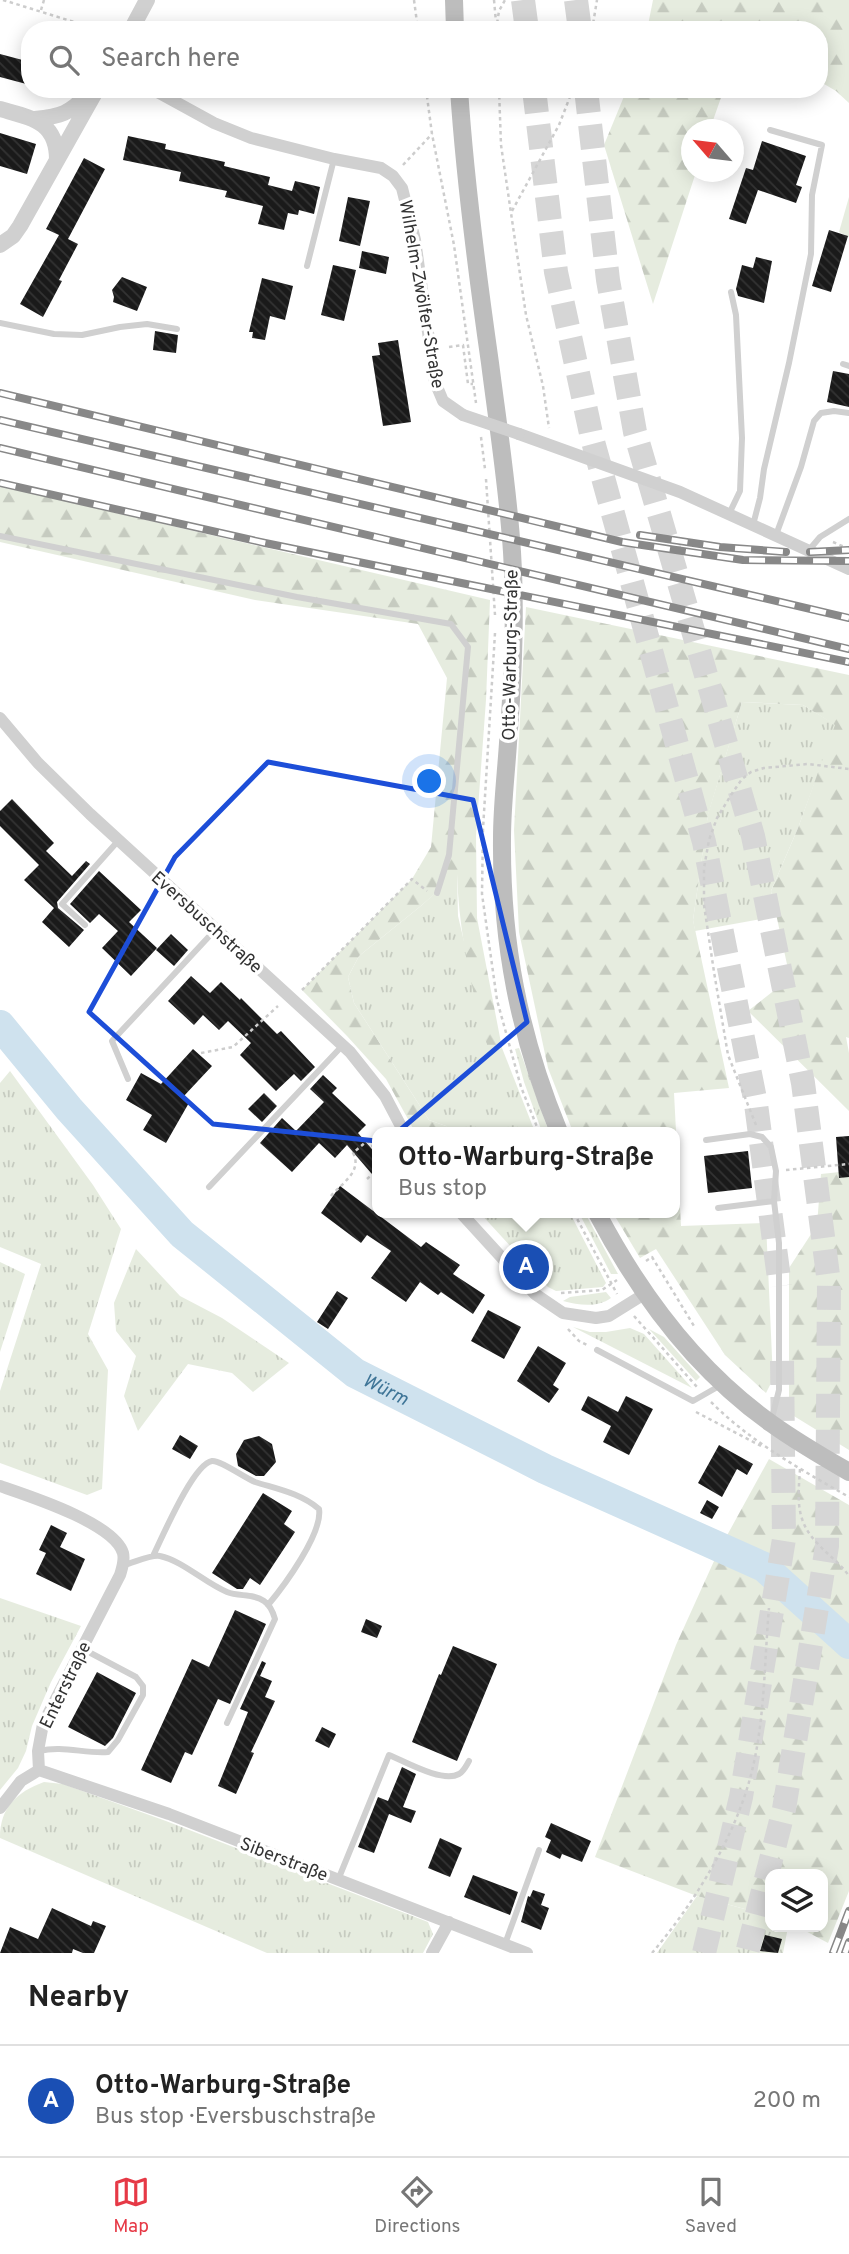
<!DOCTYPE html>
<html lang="en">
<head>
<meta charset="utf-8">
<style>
  body { margin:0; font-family:Overpass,sans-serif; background:#f2f2f2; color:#222 }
  .controls { position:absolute; right:21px; bottom:21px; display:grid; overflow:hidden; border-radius:14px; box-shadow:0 4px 18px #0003 }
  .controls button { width:63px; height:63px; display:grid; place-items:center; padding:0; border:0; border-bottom:2px solid #e0e0e0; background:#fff; color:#222; font:35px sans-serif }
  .compass { position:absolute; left:681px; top:119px; width:63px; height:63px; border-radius:50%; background:#fff; box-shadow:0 4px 18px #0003; rotate:298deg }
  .you { position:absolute; left:430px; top:782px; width:24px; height:24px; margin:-18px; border:5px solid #fff; border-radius:50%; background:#1a73e8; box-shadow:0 0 0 10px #1a73e833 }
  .badge { display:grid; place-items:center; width:46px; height:46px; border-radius:50%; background:#e63946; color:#fff; font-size:23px; font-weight:700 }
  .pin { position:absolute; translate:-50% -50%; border:4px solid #fff; box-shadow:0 2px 7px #0006 }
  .popup { position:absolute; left:372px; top:1127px; width:308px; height:91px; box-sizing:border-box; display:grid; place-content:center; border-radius:14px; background:#fff; filter:drop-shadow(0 2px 5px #0005); font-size:23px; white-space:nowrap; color:#767676 }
  .popup b { font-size:26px; color:#222 }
  .popup::after { content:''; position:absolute; left:50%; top:100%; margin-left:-14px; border:14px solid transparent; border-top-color:#fff }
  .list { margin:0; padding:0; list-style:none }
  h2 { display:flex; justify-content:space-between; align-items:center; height:91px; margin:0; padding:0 28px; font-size:30px }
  h2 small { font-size:23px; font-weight:400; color:#767676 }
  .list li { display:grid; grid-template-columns:46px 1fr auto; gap:21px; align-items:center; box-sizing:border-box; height:112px; padding:0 28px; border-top:2px solid #e0e0e0 }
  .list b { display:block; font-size:26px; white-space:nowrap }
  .list p { margin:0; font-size:23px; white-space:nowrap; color:#767676 }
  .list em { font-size:23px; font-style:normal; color:#767676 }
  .icon { flex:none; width:38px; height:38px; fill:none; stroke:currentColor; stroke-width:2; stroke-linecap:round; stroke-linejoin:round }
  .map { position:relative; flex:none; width:849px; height:1953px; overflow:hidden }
  .search { position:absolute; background:#fff; box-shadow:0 4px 18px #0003; left:21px; right:21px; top:21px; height:77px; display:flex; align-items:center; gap:18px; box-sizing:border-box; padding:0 24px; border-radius:28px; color:#767676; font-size:26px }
  .sheet { height:203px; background:#fff }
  nav { display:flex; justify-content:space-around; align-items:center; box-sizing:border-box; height:98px; border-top:2px solid #e0e0e0; background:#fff; font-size:19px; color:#767676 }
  nav a { display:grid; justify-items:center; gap:4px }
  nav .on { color:#e63946 }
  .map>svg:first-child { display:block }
</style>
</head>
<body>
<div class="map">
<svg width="849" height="1953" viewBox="0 0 849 1953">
  <defs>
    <pattern id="grass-tufts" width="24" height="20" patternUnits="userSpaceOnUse" patternTransform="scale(1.75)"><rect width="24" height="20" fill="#e6ecdf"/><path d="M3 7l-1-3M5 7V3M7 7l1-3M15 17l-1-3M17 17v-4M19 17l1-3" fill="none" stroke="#c6cbc0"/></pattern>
    <pattern id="forest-firs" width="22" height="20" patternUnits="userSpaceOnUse" patternTransform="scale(1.75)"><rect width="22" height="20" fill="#e6ecdf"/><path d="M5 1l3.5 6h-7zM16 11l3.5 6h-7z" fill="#c6cbc0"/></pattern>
    <pattern id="building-back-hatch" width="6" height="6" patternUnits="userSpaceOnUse" patternTransform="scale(1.75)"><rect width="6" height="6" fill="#1a1a1a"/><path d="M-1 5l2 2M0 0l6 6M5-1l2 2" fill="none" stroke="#333"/></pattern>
  </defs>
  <rect width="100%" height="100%" fill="#fff"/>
  <!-- grass -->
  <path fill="url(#grass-tufts)" d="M742 702 803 705 836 725 798 828 771 891 777 916 695 931 693 920 708 814Z
    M457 873 458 916 490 1051 502 1048 535 1132H447L446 1126 429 1120 354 1003 348 977 359 956 422 905Z
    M519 1048 549 1132H542L524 1082 515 1049Z
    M10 1071 93 1185 121 1229 88 1334 108 1370 102 1489 87 1495 0 1463V1391L41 1264 0 1247V1083Z
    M480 1213H570L606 1283 603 1287 556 1291 548 1287Z
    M579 1213H585L618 1274H611Z
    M136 1249 180 1296 222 1318 289 1363 253 1392 232 1373 188 1364 138 1431 124 1396 136 1356 116 1331 114 1303Z
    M0 1262 25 1274 0 1352Z
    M606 1292 611 1298C597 1308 579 1305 563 1301L570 1297Z
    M573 1327 590 1332H606L630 1328 644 1334 692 1388Z
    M649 1329 664 1337 700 1377 696 1381Z
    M0 1598 81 1626 51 1682 32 1726 26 1751 18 1768 0 1790Z
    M44 1782 63 1784 166 1821 428 1922 433 1934 423 1953H267L0 1838C0 1807 17 1792 44 1782Z
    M697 1896 770 1916V1927H788L783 1953H657Z"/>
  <!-- forest -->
  <path fill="url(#forest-firs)" d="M653 0H849V103L836 91 819 81V30H647Z
    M627 89H724L710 129 692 130V172H696L653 304 604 145Z
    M849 197V237L839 232Z
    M0 486 490 600 486 700 476 836 477 918 502 1048 489 1051C472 992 459 935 457 874L422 905 359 956 348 977 354 1003 429 1120 446 1126 447 1132H415L386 1079 347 1036 302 990 412 879 431 847 447 678 418 624 255 600 0 542Z
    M526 607 849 675V1038L846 1037 849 1053V1111L748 1011 790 978 771 891 798 828 835 725 803 705 742 702 708 815 693 920 729 1088 674 1093 681 1226 766 1223 773 1379 766 1393 725 1355 656 1249 640 1258 613 1213H675V1132H573L548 1068 519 932 514 830Z
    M849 1171V1450L789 1413V1268L817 1225 821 1174Z
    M769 1459 849 1505V1891L828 1943 798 1927H823V1874H770V1916L697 1896 595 1857 676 1645 719 1550Z"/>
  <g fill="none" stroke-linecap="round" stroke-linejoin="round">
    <!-- river -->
    <path stroke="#cfe2ee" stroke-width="30" id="s1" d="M0 1025 69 1109 182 1234 355 1373 545 1469 764 1567 849 1644"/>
  </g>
  <!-- building -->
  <path fill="url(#building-back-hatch)" d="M0 54 30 62V85L0 77Z
    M0 133 36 144 27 174 0 166Z
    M128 136 166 144 165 149 225 162 224 166 270 177 268 185 292 191 295 181 320 187 314 214 299 210 298 215 288 213 284 230 258 224 263 206 225 197 227 191 179 181 181 172 123 160Z
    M762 141 806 156 796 185 802 187 796 203 758 190 746 224 729 219 746 168 753 170Z
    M84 158 105 169 68 239 78 244 59 280 62 281 43 317 20 304 59 235 46 229Z
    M348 197 370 201 360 246 339 241Z
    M829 230 848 236 831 292 812 286Z
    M362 251 389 257 386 274 359 268Z
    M756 257 772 261 764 303 738 296 736 289 742 265 753 268Z
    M333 265 356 270 344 321 321 315Z
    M122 277 147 287 137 311 113 302 114 297 112 290Z
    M262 278 293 286 285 320 270 316 265 340 252 338 253 332H249Z
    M155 331 178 335 176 353 153 350Z
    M398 340 411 422 383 426 372 356 380 355 378 343Z
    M833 371 849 374V407L827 402Z
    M12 799 54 843 46 851 72 876 86 861 90 864 57 902 58 908 84 930 69 947 42 922 54 908 24 880 39 865 0 826V811Z
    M99 871 141 910 129 922 157 948 131 976 102 948 118 931 99 914 90 923 70 904Z
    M171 934 188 950 174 966 156 950Z
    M191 976 210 993 221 982 240 1000 241 998 277 1034 281 1031 315 1067 301 1081 294 1074 276 1091 240 1055 251 1043 228 1021 219 1030 203 1015 194 1025 168 1001Z
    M193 1049 212 1066 183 1097 190 1101 166 1143 143 1130 152 1115 126 1100 141 1073 161 1084Z
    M323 1075 337 1088 332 1093 366 1125 358 1133 377 1155V1180L347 1145 335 1158 319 1143 292 1172 260 1143 282 1118 296 1131 324 1102 310 1089Z
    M264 1093 277 1106 262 1122 248 1109Z
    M849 1136V1177L839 1178 836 1137Z
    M748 1151 752 1188 708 1193 704 1156Z
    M340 1186 421 1247 426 1242 460 1265 453 1274 485 1295 473 1314 441 1292 438 1295 420 1282 406 1302 371 1278 391 1251 367 1235 361 1243 321 1213Z
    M337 1291 348 1298 328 1329 317 1322Z
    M488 1310 521 1327 504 1359 471 1341Z
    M538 1346 566 1363 553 1385 559 1389 549 1403 517 1381Z
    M588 1396 618 1412 626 1396 653 1409 629 1455 603 1442 611 1426 581 1410Z
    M180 1435 198 1446 190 1459 172 1449Z
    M259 1436 272 1444 276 1462 264 1476H256L238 1466 236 1454 244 1440Z
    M719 1445 753 1464 747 1475 737 1469 722 1497 698 1483Z
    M263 1493 292 1511 284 1524 295 1532 260 1585 250 1578 243 1589H237L212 1573Z
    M707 1500 719 1507 712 1519 700 1513Z
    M51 1525 67 1533 60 1547 85 1559 71 1591 36 1574 46 1553 39 1550Z
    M235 1610 266 1624 230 1704 218 1699 192 1755 185 1752 171 1783 141 1770 192 1659 209 1667Z
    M366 1619 382 1626 377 1638 361 1632Z
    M453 1646 497 1664 457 1761 412 1742 439 1674 441 1675Z
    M262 1661 266 1663 260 1676 272 1681 265 1697 275 1701 251 1752 254 1753 236 1794 218 1786 248 1712 240 1709Z
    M97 1672 136 1693 113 1738 105 1746 68 1727Z
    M322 1727 336 1734 329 1748 315 1741Z
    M402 1767 416 1774 403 1807 416 1811 411 1823 389 1814 374 1853 358 1847 378 1797 388 1801Z
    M551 1823 591 1841 582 1862 562 1854 560 1859 546 1852 551 1840 545 1837Z
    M440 1838 462 1848 450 1877 428 1868Z
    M473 1875 518 1892 510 1915 464 1897Z
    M533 1890 545 1894 541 1905 549 1908 541 1930 521 1922 528 1896 530 1897Z
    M52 1908 91 1926 93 1921 106 1926 94 1953H83L73 1949 72 1953H0L10 1927 38 1939Z
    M765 1935 782 1939 778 1953 760 1951Z"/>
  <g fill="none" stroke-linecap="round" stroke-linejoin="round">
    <!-- motorway-tunnel -->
    <path stroke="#d6d6d6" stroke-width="24" stroke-dasharray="24 12" stroke-linecap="butt" d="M523 0 527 30
      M576 0 580 30
      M534 89 556 272 592 438 704 842 756 1104 780 1286
      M586 89 608 280 635 432 753 836 803 1083 829 1283 827 1546 784 1809 747 1953
      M704 1953 741 1797 784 1539 782 1358"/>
    <!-- path -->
    <path stroke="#cdcdcd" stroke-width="2.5" stroke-dasharray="3.5 3.5" stroke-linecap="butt" d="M3 0 100 30
      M414 0 418 30
      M494 0 496 22
      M41 10 44 0
      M496 30 499 11 505 0
      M592 30 597 0
      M426 89 432 134 454 245 476 403
      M499 89 501 145 526 315 543 386 549 428
      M403 165 432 134
      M512 211 559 125 573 89
      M449 347 463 345 468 384H473
      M481 437 485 469
      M486 479 495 615
      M833 542 849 549
      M495 633 483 829 482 894 497 1000 521 1087 539 1132
      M302 990 412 879 427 891
      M201 1053 233 1047 278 1006
      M756 1125 728 1055 714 972 704 905V868L709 840 717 818 731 795 742 779 751 772 764 768 808 764 849 769
      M786 1170 849 1164
      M367 1179 377 1170
      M331 1196C341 1184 363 1171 353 1153L367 1141 377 1150
      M574 1213 617 1294
      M646 1261 652 1257 694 1326
      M561 1293 602 1290 617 1280
      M634 1316 697 1387
      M568 1329 579 1341 587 1345
      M711 1402C751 1442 800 1469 849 1497
      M696 1412 761 1446
      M800 1469C798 1500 795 1521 819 1545 829 1556 840 1563 849 1576
      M652 1953C692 1906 732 1842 749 1782 765 1727 764 1665 769 1608"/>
    <!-- service -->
    <path stroke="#d0d0d0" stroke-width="6" d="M307 266 334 159
      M0 323 54 334 82 335 120 327 147 324 177 329
      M843 364 849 366
      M729 514 740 491 742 438 736 315 731 292
      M753 525 760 498 764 469 789 363 811 254 812 195 822 145 770 130
      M776 535 801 467 814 421 821 413 834 411 849 413
      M0 536 297 597 451 624 468 647 449 855 437 893
      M809 550 820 537 849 519
      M85 925 62 904 118 841
      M128 1079 112 1041 215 930
      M706 1140 750 1134 762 1137 771 1147 776 1171 774 1201 779 1243V1390L771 1422
      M209 1187 343 1045
      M718 1208 774 1201
      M597 1350 693 1401 721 1385
      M153 1556C162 1538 193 1464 212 1461 220 1460 245 1478 255 1482 277 1489 300 1493 319 1509 323 1533 284 1586 268 1605
      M124 1565C133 1563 152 1554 160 1556 183 1561 205 1583 227 1592 239 1597 253 1593 264 1601 270 1605 273 1612 275 1619L227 1723
      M39 1751C63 1745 85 1754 108 1752L118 1740 143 1695V1686L136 1677 83 1649
      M338 1880 389 1755C406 1762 442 1783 459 1774 464 1771 466 1766 469 1761
      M505 1944 539 1850"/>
    <!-- minor -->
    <path stroke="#d0d0d0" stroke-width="12" d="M152 89 214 123 251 138 334 159 381 168 393 176 402 188 415 240 435 382 443 401 463 415
      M519 434 680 492 849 569
      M0 718 38 763 90 814 350 1052 385 1096 404 1132
      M461 1213 535 1294 563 1313 596 1318 609 1316 646 1293
      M0 1486C29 1496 114 1523 123 1553 125 1561 122 1568 120 1575L43 1724 38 1751 39 1770
      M39 1770 169 1814 527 1953
      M0 1808 21 1781 39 1770
      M432 1953 449 1922"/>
    <!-- tertiary -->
    <path stroke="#d0d0d0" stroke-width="16" d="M131 30 147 0
      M0 109C31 118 57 121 57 160
      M35 119C61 116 69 114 87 95
      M0 245 13 236 20 226 97 89"/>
    <!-- secondary -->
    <path stroke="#bdbdbd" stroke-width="18" d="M454 0 455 30
      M459 89C465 181 477 272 490 363 498 426 508 489 512 552 516 616 513 680 508 743 506 774 502 806 502 838 501 943 519 1035 559 1132
      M597 1213C639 1293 697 1371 772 1424 797 1442 823 1457 849 1472"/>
    <!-- rail casing -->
    <g stroke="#888" stroke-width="8">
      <path id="rail" d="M0 393 622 542 743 560 849 561
        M0 420 849 618
        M0 448 849 649
        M0 483 265 543 849 662
        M640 535 720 547 786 552
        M810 552 849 550
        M833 1953 849 1911
        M845 1953 849 1942"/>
    </g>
    <!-- rail -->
    <use href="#rail" stroke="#fff" stroke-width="5" stroke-dasharray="16" stroke-linecap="butt"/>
    <!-- minor-bridge -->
    <path stroke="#d0d0d0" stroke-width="12" d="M463 415 519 434"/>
  </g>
  <!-- marked area -->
  <path fill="none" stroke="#1d4ed8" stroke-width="5" stroke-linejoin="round" d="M268 762 473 800 527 1022 386 1142 213 1124 89 1012 175 857Z"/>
  <g text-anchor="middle" stroke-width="7" stroke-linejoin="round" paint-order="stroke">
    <!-- street labels -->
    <g font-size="18" fill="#333" stroke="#fff">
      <text transform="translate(422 294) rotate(80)" y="6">Wilhelm-Zwölfer-Straße</text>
      <text transform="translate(510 655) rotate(-89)" y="6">Otto-Warburg-Straße</text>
      <text transform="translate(207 922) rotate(42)" y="6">Eversbuschstraße</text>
      <text transform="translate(65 1685) rotate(-64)" y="6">Enterstraße</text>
      <text transform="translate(284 1859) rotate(21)" y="6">Siberstraße</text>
    </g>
    <!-- water labels -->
    <g font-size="19" font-style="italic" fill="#3f7597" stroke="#fff">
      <text dy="7" stroke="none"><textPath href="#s1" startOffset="534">Würm</textPath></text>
    </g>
  </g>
</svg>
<div class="controls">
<button><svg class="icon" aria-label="layers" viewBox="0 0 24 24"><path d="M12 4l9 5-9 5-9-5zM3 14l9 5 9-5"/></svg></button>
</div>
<svg class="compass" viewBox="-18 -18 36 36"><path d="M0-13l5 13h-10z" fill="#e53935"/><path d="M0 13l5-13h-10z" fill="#767676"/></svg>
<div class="you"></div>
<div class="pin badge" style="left:526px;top:1267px;background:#1a4fb4">A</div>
<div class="popup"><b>Otto-Warburg-Straße</b>Bus stop</div>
<div class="search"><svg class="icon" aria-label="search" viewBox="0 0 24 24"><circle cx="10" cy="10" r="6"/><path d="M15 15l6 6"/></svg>Search here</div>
</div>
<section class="sheet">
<h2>Nearby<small></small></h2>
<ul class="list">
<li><span class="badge" style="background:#1a4fb4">A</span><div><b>Otto-Warburg-Straße</b><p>Bus stop · Eversbuschstraße</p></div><em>200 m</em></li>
</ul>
</section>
<nav>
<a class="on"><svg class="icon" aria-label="map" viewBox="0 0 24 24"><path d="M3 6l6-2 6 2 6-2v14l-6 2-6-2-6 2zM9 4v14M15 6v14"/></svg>Map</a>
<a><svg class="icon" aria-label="directions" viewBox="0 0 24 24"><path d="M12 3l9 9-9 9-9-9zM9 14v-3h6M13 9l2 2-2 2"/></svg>Directions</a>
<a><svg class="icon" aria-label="saved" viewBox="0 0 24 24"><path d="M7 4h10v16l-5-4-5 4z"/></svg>Saved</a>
</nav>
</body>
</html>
